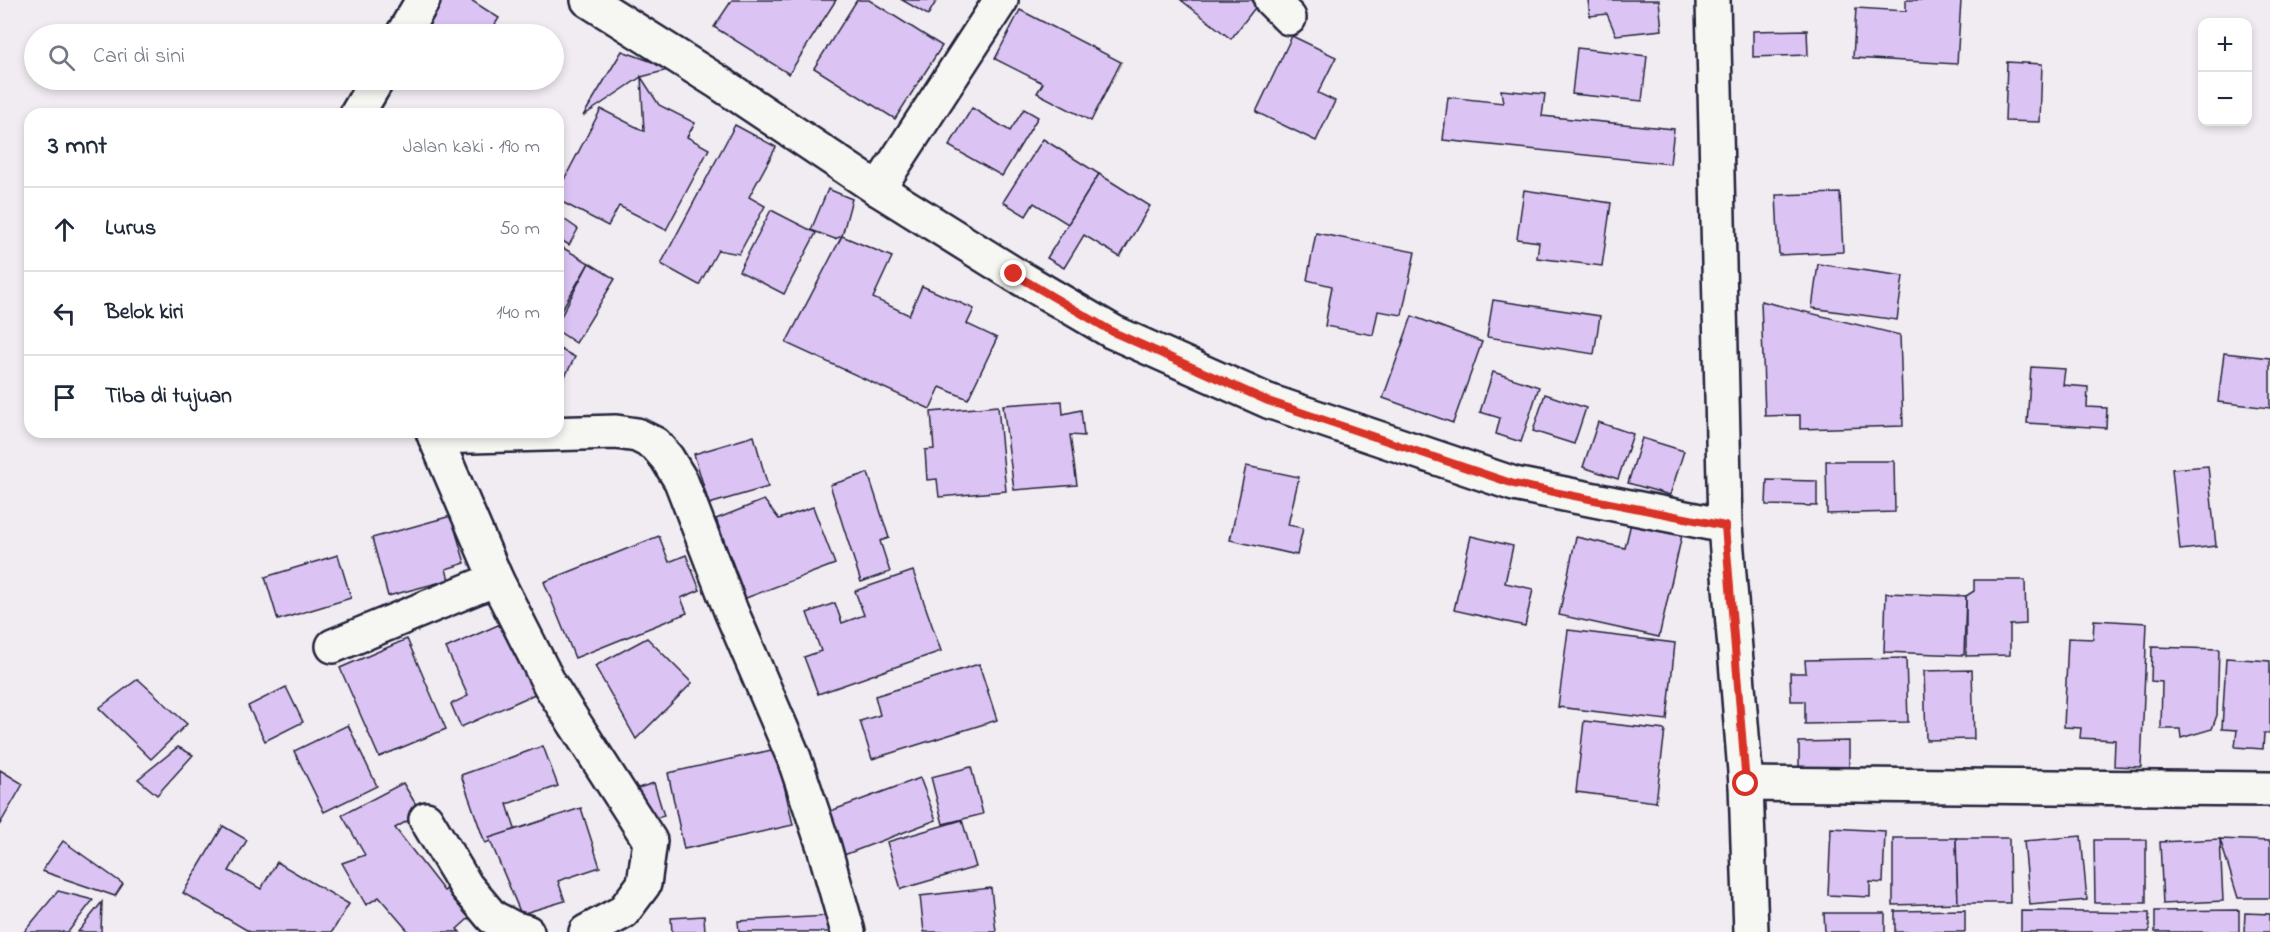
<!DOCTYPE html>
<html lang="id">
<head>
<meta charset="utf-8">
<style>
  :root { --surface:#fff; --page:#f2f2f3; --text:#1f2937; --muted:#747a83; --line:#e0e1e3 }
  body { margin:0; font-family:"Indie Flower",sans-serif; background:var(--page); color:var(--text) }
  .controls { position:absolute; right:18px; top:18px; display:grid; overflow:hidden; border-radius:12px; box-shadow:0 3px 9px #0003 }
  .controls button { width:54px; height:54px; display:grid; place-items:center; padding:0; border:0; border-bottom:2px solid var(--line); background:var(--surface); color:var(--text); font:30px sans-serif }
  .stop { position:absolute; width:18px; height:18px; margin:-14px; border:4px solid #d93025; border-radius:50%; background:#fff }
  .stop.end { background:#d93025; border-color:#fff; box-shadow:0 2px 6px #0008 }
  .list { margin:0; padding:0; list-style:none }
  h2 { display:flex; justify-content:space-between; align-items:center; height:78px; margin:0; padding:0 24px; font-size:26px }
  h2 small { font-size:20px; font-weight:400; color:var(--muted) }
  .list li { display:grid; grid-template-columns:39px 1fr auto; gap:18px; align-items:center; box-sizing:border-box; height:84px; padding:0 24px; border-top:2px solid var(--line) }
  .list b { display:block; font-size:22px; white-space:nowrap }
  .list em { font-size:20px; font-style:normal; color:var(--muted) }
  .icon { flex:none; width:33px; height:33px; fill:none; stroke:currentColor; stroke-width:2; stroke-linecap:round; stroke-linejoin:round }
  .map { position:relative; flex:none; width:2270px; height:932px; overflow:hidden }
  .search { position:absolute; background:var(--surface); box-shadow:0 3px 9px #0003; left:24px; top:24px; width:540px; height:66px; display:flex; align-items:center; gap:15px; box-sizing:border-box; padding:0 21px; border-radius:33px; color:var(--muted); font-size:22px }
  .panel { position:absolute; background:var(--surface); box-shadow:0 3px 9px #0003; left:24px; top:108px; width:540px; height:330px; border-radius:18px }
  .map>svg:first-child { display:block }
  .building { fill:#dbc4f4; stroke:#22223b; stroke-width:1.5 }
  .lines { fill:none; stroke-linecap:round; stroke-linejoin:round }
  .street-casing { stroke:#22223b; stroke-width:38 }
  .secondary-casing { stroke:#22223b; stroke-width:38 }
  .street { stroke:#f6f6f2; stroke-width:33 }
  .secondary { stroke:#f6f6f2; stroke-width:33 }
  .route { stroke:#d93025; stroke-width:8 }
</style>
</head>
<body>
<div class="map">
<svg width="2270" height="932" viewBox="0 0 2270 932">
  <rect width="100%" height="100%" fill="#f1ecf2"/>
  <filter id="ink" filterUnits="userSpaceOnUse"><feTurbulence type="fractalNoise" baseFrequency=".0167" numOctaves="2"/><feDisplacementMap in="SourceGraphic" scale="12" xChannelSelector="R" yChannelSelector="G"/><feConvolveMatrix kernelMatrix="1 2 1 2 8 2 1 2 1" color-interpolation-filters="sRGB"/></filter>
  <g filter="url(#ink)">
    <!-- building -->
    <g class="building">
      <path d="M 441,0 L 471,0 L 499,18 L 489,34 L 419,34 Z"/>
      <path d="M 732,0 L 836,0 L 789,74 L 714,27 Z"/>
      <path d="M 857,0 L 869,0 L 942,46 L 895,119 L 814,68 Z"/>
      <path d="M 902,0 L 937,0 L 928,15 Z"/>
      <path d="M 1181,0 L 1261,0 L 1231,39 Z"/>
      <path d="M 1588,0 L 1659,0 L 1662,30 L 1616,35 L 1607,14 L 1590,16 Z"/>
      <path d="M 1906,0 L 1961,0 L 1957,64 L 1853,58 L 1856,8 L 1906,11 Z"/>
      <path d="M 1020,10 L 1121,62 L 1091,121 L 1037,93 L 1043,83 L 995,59 Z"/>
      <path d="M 1807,30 L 1808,55 L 1753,57 L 1753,31 Z"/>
      <path d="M 1292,36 L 1336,57 L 1318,93 L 1335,101 L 1316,141 L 1256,112 Z"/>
      <path d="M 1577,48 L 1647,56 L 1642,101 L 1572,94 Z"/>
      <path d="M 622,51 L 672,69 L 641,77 L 583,116 Z"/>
      <path d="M 2007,62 L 2042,64 L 2040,122 L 2005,121 Z"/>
      <path d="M 641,77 L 659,105 L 695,123 L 687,137 L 709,149 L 666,230 L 619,206 L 608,226 L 558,200 L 558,191 L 601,109 L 644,131 Z"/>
      <path d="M 1501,90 L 1545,94 L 1542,116 L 1674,129 L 1670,164 L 1443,140 L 1448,97 L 1503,103 Z"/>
      <path d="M 972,108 L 1010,131 L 1024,109 L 1038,117 L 1002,176 L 949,146 Z"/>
      <path d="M 735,125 L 776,147 L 749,197 L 765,206 L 739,254 L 718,250 L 699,285 L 661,264 Z"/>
      <path d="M 1043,139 L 1099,174 L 1068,224 L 1034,203 L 1026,216 L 1003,202 Z"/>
      <path d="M 1099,174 L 1150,206 L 1120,257 L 1084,235 L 1064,268 L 1047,258 Z"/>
      <path d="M 828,189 L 852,199 L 842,236 L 835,239 L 811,230 Z"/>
      <path d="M 1524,190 L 1611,203 L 1602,266 L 1537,258 L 1539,242 L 1517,239 Z"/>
      <path d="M 1840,193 L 1843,252 L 1779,255 L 1776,195 Z"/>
      <path d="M 771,210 L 816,233 L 784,294 L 739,271 Z"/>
      <path d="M 558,215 L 578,229 L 569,245 L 558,238 Z"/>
      <path d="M 1316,233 L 1415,252 L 1402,315 L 1378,311 L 1373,335 L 1325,326 L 1332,286 L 1307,280 Z"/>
      <path d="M 842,236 L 892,257 L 873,298 L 909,315 L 922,286 L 974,309 L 967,324 L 997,338 L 968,399 L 940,387 L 930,409 L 786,343 Z"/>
      <path d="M 558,245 L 589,263 L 558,316 Z"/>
      <path d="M 589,263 L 615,279 L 576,343 L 558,331 L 558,322 Z"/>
      <path d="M 1818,264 L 1903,276 L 1897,320 L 1812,308 Z"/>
      <path d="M 1493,300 L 1600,316 L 1594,354 L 1487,337 Z"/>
      <path d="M 1761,301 L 1900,335 L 1903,426 L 1800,429 L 1800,415 L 1765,416 Z"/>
      <path d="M 1412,316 L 1482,342 L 1453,423 L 1383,398 Z"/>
      <path d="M 558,348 L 575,357 L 558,390 Z"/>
      <path d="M 2224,353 L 2270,358 L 2270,408 L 2218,402 Z"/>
      <path d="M 2031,367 L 2065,369 L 2063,385 L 2088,387 L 2087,407 L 2107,408 L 2106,428 L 2027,423 Z"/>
      <path d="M 1493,372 L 1539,387 L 1521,442 L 1496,434 L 1500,418 L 1480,412 Z"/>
      <path d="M 1545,394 L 1586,408 L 1574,444 L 1533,431 Z"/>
      <path d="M 1062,401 L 1063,414 L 1081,410 L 1084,436 L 1070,435 L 1077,485 L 1014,490 L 1003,405 Z"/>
      <path d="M 998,406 L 1006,491 L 939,497 L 937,479 L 927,480 L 925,450 L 934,449 L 931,412 Z"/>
      <path d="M 1598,422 L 1633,434 L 1618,479 L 1583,467 Z"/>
      <path d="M 754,436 L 768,487 L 709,504 L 694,454 Z"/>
      <path d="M 1642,438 L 1684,451 L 1670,495 L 1628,483 Z"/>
      <path d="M 1826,461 L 1894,461 L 1895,512 L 1827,514 Z"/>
      <path d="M 1246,466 L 1299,477 L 1288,525 L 1303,528 L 1297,555 L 1230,540 Z"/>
      <path d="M 2208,466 L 2216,546 L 2180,550 L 2172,469 Z"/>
      <path d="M 868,473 L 889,538 L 880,541 L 890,572 L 861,582 L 830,485 Z"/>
      <path d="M 1767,480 L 1817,481 L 1817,506 L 1766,505 Z"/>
      <path d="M 764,500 L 779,519 L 813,507 L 835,564 L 746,598 L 716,519 Z"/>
      <path d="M 451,516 L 465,563 L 446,569 L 449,580 L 388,596 L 372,538 Z"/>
      <path d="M 1631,523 L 1682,535 L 1659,637 L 1559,615 L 1576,537 L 1625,548 Z"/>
      <path d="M 659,536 L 669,562 L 686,555 L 700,590 L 681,598 L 687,613 L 575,658 L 544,582 Z"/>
      <path d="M 1471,536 L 1513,546 L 1505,583 L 1533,589 L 1525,626 L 1454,610 Z"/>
      <path d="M 338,555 L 351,598 L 278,620 L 265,577 Z"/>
      <path d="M 913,571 L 941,651 L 818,694 L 804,657 L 821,651 L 807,613 L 835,603 L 842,623 L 864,615 L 855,591 Z"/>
      <path d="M 1974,580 L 2025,580 L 2026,624 L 2010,625 L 2010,655 L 1966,656 L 1966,596 L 1974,591 Z"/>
      <path d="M 1886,593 L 1966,596 L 1964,655 L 1884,652 Z"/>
      <path d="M 514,618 L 546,689 L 461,727 L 451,704 L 468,696 L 446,648 Z"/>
      <path d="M 2094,620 L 2147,623 L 2141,767 L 2114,766 L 2115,740 L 2080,738 L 2081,728 L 2064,727 L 2068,638 L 2093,639 Z"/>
      <path d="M 1568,630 L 1675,643 L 1667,720 L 1558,707 Z"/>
      <path d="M 647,638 L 692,683 L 636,739 L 595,666 Z"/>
      <path d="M 407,639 L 446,729 L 379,757 L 340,668 Z"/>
      <path d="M 2152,647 L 2219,649 L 2217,715 L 2212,729 L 2181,738 L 2180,729 L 2161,729 L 2162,682 L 2151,681 Z"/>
      <path d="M 1906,658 L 1908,722 L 1805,724 L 1805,701 L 1791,701 L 1790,673 L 1806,673 L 1805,660 Z"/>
      <path d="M 2226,658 L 2270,661 L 2270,733 L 2264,733 L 2263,749 L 2235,747 L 2237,730 L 2222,729 Z"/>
      <path d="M 979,664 L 997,720 L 872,759 L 860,721 L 880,715 L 875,696 Z"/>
      <path d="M 1972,670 L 1974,739 L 1926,740 L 1924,671 Z"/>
      <path d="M 138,679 L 187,724 L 151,759 L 99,708 Z"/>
      <path d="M 286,687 L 303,722 L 265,741 L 248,706 Z"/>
      <path d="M 1584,721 L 1665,730 L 1656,802 L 1576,792 Z"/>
      <path d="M 348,725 L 377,786 L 324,812 L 294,751 Z"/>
      <path d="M 1849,741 L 1849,768 L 1799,769 L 1799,742 Z"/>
      <path d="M 543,746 L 558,786 L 507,804 L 516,832 L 485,843 L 461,775 Z"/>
      <path d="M 178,747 L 193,755 L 157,795 L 138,779 Z"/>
      <path d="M 776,749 L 793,825 L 684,849 L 668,773 Z"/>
      <path d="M 971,767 L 983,814 L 943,824 L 931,777 Z"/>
      <path d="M 0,770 L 23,784 L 0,824 Z"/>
      <path d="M 920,778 L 936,820 L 844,855 L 828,812 Z"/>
      <path d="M 403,783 L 421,813 L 395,828 L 444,891 L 459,883 L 478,910 L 457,929 L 460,932 L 409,932 L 379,897 L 366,905 L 342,863 L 365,855 L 342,815 Z"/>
      <path d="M 654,783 L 664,816 L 648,820 L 632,790 Z"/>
      <path d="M 581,808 L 600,867 L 558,881 L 565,901 L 521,914 L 489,838 Z"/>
      <path d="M 962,820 L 976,867 L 901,889 L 887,842 Z"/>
      <path d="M 223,826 L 247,840 L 229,871 L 261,889 L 277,862 L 349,904 L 332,932 L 250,932 L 183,893 Z"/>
      <path d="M 1831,828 L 1885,831 L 1883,883 L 1870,882 L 1870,897 L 1828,895 Z"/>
      <path d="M 2081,836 L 2087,900 L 2030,905 L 2024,841 Z"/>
      <path d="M 1893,838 L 1956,838 L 1958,903 L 1893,905 Z"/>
      <path d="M 1956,838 L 2009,838 L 2010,903 L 1958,903 Z"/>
      <path d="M 2220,839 L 2223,901 L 2163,904 L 2160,842 Z"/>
      <path d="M 2220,839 L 2270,841 L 2270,898 L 2238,898 Z"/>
      <path d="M 2094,840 L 2146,840 L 2146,903 L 2095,903 Z"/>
      <path d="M 63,841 L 123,884 L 115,896 L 42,871 Z"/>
      <path d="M 991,888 L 996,932 L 924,932 L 920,896 Z"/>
      <path d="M 58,891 L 93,900 L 68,932 L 24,932 Z"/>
      <path d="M 102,902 L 101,932 L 78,932 Z"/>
      <path d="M 1965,910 L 1965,932 L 1895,932 L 1895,911 Z"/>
      <path d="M 2239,910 L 2239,932 L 2155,932 L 2155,911 Z"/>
      <path d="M 2021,911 L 2149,913 L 2149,932 L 2021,932 Z"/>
      <path d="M 1824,913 L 1885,913 L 1885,932 L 1825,932 Z"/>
      <path d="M 2245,913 L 2270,914 L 2270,932 L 2244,932 Z"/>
      <path d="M 704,916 L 705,932 L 672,932 L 671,918 Z"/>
      <path d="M 828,916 L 829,932 L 739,932 L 738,921 Z"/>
    </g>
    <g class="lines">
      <defs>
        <g id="street">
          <path d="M 588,0 L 718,82 L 878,189 L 1014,274 L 1113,332 L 1268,401 L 1514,484 L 1725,526"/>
          <path d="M 1271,0 L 1289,18"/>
          <path d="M 403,34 L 423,0"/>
          <path d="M 357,114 L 377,80"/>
          <path d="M 878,189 L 1001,0"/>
          <path d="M 433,432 L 496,579 L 550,685 L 650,841 L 644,884 L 623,912 L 586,932"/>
          <path d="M 435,437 L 616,432 L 637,435 L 655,444 L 667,458 L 681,481 L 731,611 L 794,758 L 824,847 L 848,932"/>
          <path d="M 333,646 L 496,579"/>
          <path d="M 1746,784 L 2270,789"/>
          <path d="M 426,819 L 466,886 L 492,917 L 513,928 L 527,932"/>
        </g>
        <path id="secondary" d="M 1713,0 L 1725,526 L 1746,784 L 1751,932"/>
      </defs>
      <!-- street casing -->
      <use href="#street" class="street-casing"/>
      <!-- secondary casing -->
      <use href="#secondary" class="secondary-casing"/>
      <!-- street -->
      <use href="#street" class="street"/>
      <!-- secondary -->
      <use href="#secondary" class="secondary"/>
    </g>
  </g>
  <g class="lines" filter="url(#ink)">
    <!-- route -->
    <path class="route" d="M 1014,274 L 1113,332 L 1268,401 L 1514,484 L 1725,526 L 1746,784"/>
  </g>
</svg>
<div class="controls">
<button>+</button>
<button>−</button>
</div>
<div class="stop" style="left:1746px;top:784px"></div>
<div class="stop end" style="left:1014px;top:274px"></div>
<div class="search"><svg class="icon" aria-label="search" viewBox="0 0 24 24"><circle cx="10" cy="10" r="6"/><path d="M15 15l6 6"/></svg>Cari di sini</div>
<section class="panel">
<h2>3 mnt<small>Jalan kaki · 190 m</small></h2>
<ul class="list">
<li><svg class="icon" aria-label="ahead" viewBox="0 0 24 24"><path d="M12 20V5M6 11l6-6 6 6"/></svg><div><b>Lurus</b></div><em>50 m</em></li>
<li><svg class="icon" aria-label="left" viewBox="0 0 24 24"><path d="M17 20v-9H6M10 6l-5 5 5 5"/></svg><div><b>Belok kiri</b></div><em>140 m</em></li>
<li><svg class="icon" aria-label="arrive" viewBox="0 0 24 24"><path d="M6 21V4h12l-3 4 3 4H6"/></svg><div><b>Tiba di tujuan</b></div></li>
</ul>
</section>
</div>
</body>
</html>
